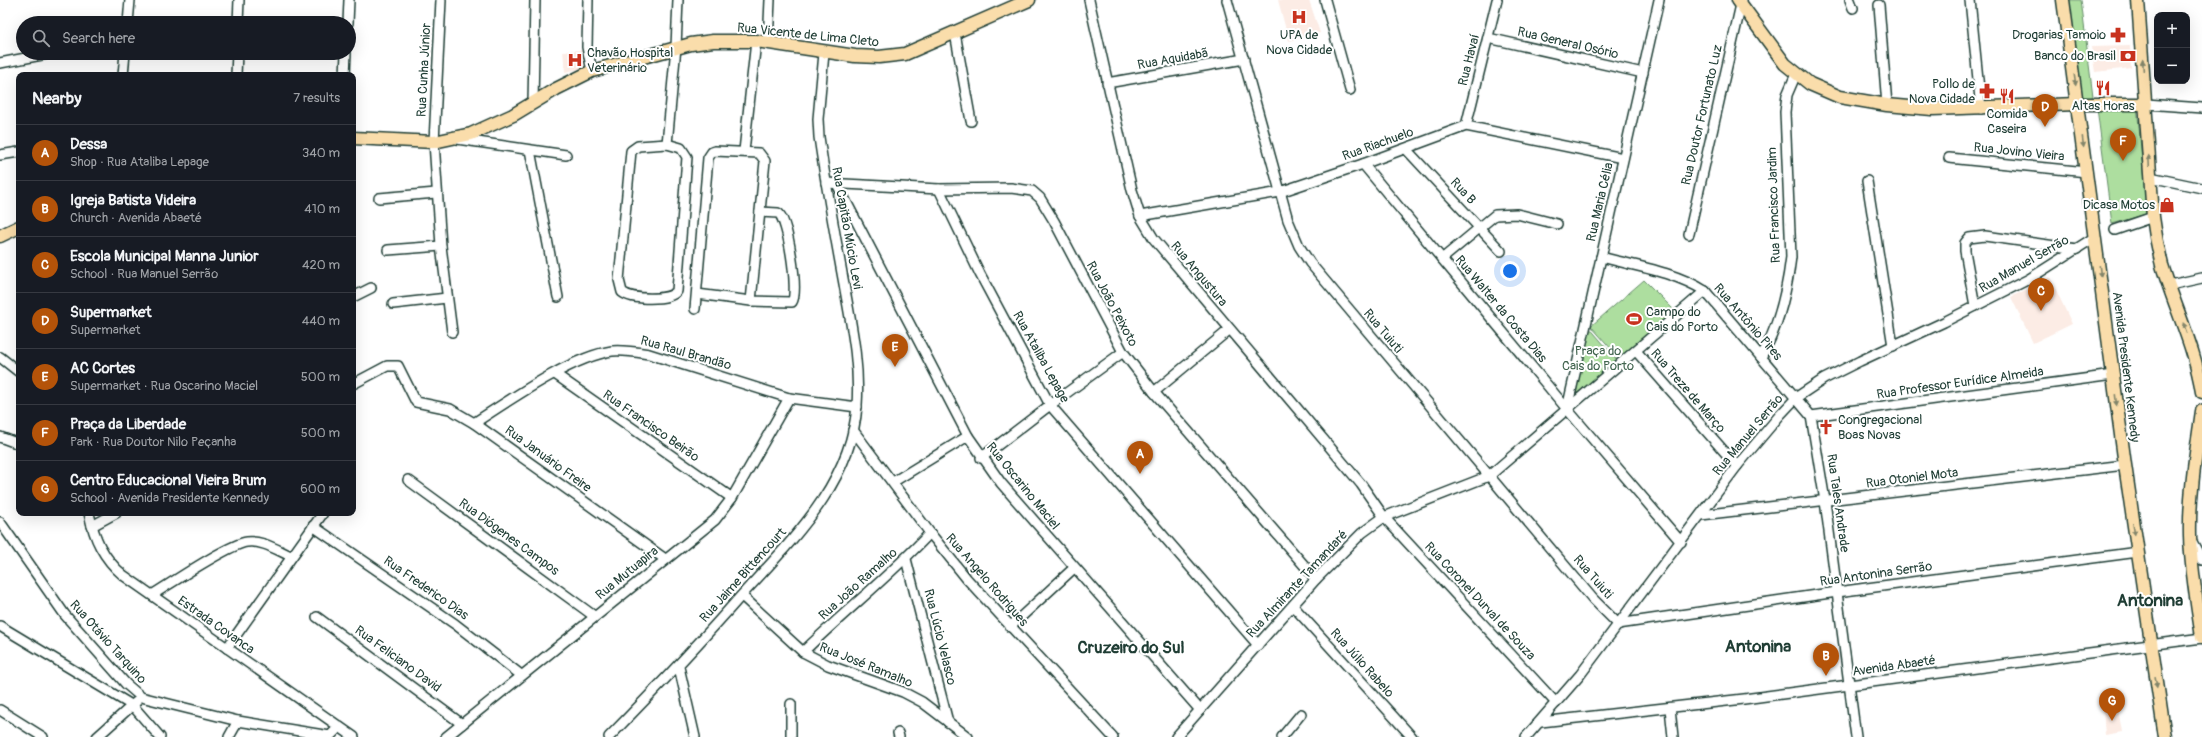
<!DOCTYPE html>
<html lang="en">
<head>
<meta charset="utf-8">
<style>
  :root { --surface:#171b24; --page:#242831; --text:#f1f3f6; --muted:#9ea1a6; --line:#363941; --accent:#b45309 }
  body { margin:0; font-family:Pangolin,sans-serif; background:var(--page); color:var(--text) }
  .controls { position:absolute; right:12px; top:12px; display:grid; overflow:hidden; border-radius:8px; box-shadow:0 4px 16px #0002 }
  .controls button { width:36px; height:36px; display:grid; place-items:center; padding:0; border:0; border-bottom:1px solid var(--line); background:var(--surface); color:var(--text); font:20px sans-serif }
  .you { position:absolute; left:1510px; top:271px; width:14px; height:14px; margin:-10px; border:3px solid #fff; border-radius:50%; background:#1a73e8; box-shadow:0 0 0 6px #1a73e833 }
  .badge { display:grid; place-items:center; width:26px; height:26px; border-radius:50%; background:var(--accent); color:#fff; font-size:13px; font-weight:700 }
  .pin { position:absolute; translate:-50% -33px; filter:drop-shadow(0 1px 2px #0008) }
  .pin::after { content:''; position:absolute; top:21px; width:14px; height:12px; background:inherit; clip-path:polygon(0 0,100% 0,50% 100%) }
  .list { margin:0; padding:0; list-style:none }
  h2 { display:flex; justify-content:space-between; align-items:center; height:52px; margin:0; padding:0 16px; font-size:17px }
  h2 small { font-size:13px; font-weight:400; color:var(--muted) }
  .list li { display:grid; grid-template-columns:26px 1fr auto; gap:12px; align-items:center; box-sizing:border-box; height:56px; padding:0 16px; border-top:1px solid var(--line) }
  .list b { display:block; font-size:15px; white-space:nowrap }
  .list p { margin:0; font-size:13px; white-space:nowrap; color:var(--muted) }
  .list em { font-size:13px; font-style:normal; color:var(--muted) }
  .icon { flex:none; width:22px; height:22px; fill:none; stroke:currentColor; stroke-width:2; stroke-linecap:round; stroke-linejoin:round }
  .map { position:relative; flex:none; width:2202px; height:737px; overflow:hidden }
  .search { position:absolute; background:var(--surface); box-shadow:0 4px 16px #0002; left:16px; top:16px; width:340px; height:44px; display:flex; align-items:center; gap:10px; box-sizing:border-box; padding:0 14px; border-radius:22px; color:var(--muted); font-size:15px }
  .panel { position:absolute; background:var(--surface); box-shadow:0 4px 16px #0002; left:16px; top:72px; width:340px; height:444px; border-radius:8px }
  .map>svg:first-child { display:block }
  .built { fill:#fcece5 }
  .green { fill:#adde9f; stroke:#668e6a }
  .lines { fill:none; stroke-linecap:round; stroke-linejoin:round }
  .minor-casing { stroke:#1f3d34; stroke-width:12 }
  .major-casing { stroke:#1f3d34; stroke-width:15 }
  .minor { stroke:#fff; stroke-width:9 }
  .major { stroke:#faddab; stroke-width:12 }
  .oneway { fill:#82856a }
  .labels { text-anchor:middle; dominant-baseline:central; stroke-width:4; stroke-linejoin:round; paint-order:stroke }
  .street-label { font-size:13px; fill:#1f3d34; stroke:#fff }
  .poi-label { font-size:13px; fill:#1f3d34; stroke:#fff; text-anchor:end }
  .park-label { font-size:13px; fill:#42654f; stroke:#fff }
  .district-label { font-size:17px; font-weight:bold; fill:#1f3d34; stroke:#fff }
</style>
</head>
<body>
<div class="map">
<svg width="2202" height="737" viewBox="0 0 2202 737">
  <rect width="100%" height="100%" fill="#fff"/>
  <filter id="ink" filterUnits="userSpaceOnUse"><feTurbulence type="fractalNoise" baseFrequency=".025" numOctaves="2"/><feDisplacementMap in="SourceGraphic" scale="8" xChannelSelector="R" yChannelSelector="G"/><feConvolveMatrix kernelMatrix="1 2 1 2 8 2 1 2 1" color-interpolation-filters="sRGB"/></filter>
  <g filter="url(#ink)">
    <!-- built -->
    <g class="built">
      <path d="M 1278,0 L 1309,0 L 1320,33 L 1289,41 Z"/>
      <path d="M 2130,46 L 2131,68 L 2095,72 L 2091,47 Z"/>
      <path d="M 585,50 L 586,68 L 565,72 L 563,51 Z"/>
      <path d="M 2050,277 L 2072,324 L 2033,343 L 2011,297 Z"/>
      <path d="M 2118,709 L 2122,732 L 2105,735 L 2103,710 Z"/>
    </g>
    <!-- green -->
    <g class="green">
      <path d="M 2067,0 L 2081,0 L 2093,97 L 2080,99 Z"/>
      <path d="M 2137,106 L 2147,214 L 2112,224 L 2097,108 Z"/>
      <path d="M 1644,280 L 1677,313 L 1621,360 L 1591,326 Z"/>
      <path d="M 1588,326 L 1618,361 L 1576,394 Z"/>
    </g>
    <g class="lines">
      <defs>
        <g id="minor">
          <path d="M 441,0 L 434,142 L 441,246 L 452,332"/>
          <path d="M 588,0 L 587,47 L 592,71"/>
          <path d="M 1089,0 L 1132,190 L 1140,216 L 1154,239 L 1361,484 L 1384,517 L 1556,703"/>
          <path d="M 1227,0 L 1288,220 L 1299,246 L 1310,263 L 1593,599 L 1618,624 L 1837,592 L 2138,552"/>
          <path d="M 1325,0 L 1350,90"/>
          <path d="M 1850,0 L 1853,8"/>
          <path d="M 1970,0 L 1981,109"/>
          <path d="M 1879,5 L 1887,105"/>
          <path d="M 128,23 L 130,0"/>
          <path d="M 238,23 L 239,0"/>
          <path d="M 348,23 L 349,0"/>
          <path d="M 955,33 L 971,121"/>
          <path d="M 1488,38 L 1643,73"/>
          <path d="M 768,43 L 770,0"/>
          <path d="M 0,63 L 52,53"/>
          <path d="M 123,75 L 125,53"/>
          <path d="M 236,75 L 237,53"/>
          <path d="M 345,75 L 346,53"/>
          <path d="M 1107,83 L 1244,59"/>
          <path d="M 533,103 L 535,0"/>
          <path d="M 2146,104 L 2202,108"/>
          <path d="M 1466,126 L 1497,0"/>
          <path d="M 457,139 L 566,155"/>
          <path d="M 667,144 L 681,148 L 687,157 L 677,291 C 669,301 632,300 622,292 L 619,280 L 631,151 L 638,146 Z"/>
          <path d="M 667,144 L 676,47 L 678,0"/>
          <path d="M 1406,149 L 1501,251"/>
          <path d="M 530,150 L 558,297"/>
          <path d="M 744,151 L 756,41"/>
          <path d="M 0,155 L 19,152"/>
          <path d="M 1949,158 L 2087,172"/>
          <path d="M 1363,164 L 1567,409 L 1681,542"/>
          <path d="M 2150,177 L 2202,188"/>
          <path d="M 1867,181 L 1893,346"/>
          <path d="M 826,183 L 939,189 L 1011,188 L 1032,191 L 1040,198 L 1054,221 L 1123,352 L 1154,392 L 1316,579"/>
          <path d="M 837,184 L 968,436 L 1001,483 L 1200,710"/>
          <path d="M 939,189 L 980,274 L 1050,405 L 1258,645"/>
          <path d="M 379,198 L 436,193"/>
          <path d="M 1140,216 L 1280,192 L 1363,164 L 1466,126 L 1623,158"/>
          <path d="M 2115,230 L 2153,217"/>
          <path d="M 1689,234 L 1742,0"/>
          <path d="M 388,250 L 441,246"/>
          <path d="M 1601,257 C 1636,266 1675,272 1705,291 L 1811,416 L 1825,501 L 1856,737"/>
          <path d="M 1442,259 L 1495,215 L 1517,214 L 1557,224"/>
          <path d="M 2170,285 L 2202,278"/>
          <path d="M 697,294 L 751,301 L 792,302 C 799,292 788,218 778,213 L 760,212"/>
          <path d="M 353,297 L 371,288"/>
          <path d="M 393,304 L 447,298"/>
          <path d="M 1975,306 L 1965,251 L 1965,243 L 1969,238 L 1985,236 L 2077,249"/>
          <path d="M 695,309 L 708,158 L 712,152 L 715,151 L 759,153 L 765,161 L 751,301"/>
          <path d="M 1636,351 L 1737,466"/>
          <path d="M 0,357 L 19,372"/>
          <path d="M 1761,357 C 1778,328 1787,290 1791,257 L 1785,112 L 1787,95 L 1796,74"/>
          <path d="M 555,374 L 732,498"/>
          <path d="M 353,384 L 387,366 L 398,366 L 416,402 L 450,409 L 474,423 L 665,559"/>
          <path d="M 1154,392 L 1229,330"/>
          <path d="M 1567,409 L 1659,0"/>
          <path d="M 1811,416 L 2113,375"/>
          <path d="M 474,423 C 510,400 571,357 612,351 C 625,350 636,352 649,354 L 789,398 L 857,407"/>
          <path d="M 853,430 L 930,533 L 967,579 L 1113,737"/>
          <path d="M 0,437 L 19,444"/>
          <path d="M 981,458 L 1050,405 L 1123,352"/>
          <path d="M 408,480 L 594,616"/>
          <path d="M 893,482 L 968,436"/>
          <path d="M 89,513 C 94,538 103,558 123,575 L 354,737"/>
          <path d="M 1701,515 L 2125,465"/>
          <path d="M 0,522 L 65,615 L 126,684 L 141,697 L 238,721 L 330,736 L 339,727"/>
          <path d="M 92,526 L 116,513"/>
          <path d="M 313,526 L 455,624 L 521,675"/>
          <path d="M 2191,540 L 2202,560"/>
          <path d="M 906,559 L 948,722"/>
          <path d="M 152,595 C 170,584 229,544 247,542 C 262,540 277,550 291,556"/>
          <path d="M 742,596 L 803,652 L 828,665 L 903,692 L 922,702 L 968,737"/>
          <path d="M 1293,606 L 1412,737"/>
          <path d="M 317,617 L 462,724"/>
          <path d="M 0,626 L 133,706 L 160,737"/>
          <path d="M 1010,627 L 1074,568"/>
          <path d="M 227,648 L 323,513"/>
          <path d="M 803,652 C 844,612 890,576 930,533"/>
          <path d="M 679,667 L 695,737"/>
          <path d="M 791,704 L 791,737"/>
          <path d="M 1670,708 L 1673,737"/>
          <path d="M 0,710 L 43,737"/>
          <path d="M 1541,722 L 1744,699 L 2202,638"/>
          <path d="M 898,733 L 899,737"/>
          <path d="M 97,737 L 136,702"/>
          <path d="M 229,737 L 238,721"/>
          <path d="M 446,737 L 715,520 L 732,498 L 789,398"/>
          <path d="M 609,737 C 654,691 698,645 740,597 C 790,542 852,484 857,405 C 860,364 851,324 844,284 C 835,235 826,186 819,137 L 818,119 L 824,53"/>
          <path d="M 1176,737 L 1316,579 L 1362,533 L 1384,517 L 1489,476 L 1705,291"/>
          <path d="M 1282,737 L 1301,714"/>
          <path d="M 1526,737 L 1580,675 L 1737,466 L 1780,415 L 1797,397 L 1824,379 L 1860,361 L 1944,322 L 2029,279 L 2095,237"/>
        </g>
        <g id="major">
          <path d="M 1738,0 L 1785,64 L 1810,84 L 1840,97 L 1887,105 L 1932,109 L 2078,104 L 2146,104"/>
          <path d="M 2063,0 L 2125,465 L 2165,737"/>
          <path d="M 2138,0 L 2153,217 C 2155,233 2158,249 2162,265 C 2175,308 2195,348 2202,392"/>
          <path d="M 353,138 L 434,142 L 471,134 L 513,115 L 556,89 L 592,71 L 691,44 L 713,41 L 756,41 L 855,56 L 879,57 L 905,54 L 1029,0"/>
          <path d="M 0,236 L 19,227"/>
          <path d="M 2202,411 C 2196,453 2189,494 2190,536 C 2191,570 2197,604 2202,637"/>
        </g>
      </defs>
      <!-- minor casing -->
      <use href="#minor" class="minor-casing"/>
      <!-- major casing -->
      <use href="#major" class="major-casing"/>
      <!-- minor -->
      <use href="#minor" class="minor"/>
      <!-- major -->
      <use href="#major" class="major"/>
    </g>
    <!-- one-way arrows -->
    <defs><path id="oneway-solid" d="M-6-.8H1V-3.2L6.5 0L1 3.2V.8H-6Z"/></defs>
    <g class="oneway">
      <use href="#oneway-solid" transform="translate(2143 65) rotate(-94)"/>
      <use href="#oneway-solid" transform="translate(2075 80) rotate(82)"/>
      <use href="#oneway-solid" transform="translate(2083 142) rotate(83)"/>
      <use href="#oneway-solid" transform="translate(2149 161) rotate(-93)"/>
      <use href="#oneway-solid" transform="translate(2100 271) rotate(83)"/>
      <use href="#oneway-solid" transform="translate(2185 328) rotate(-110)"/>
      <use href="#oneway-solid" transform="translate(2116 400) rotate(83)"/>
      <use href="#oneway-solid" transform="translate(2134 529) rotate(81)"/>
      <use href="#oneway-solid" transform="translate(2156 682) rotate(81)"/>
    </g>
  </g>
  <!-- icons -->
  <defs>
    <symbol id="hospital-bare" viewBox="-9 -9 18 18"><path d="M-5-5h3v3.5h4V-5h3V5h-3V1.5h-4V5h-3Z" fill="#c8321e" stroke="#fff" stroke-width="2.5" paint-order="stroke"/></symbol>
    <symbol id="pharmacy-bare" viewBox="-9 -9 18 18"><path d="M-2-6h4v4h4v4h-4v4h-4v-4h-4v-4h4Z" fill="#c8321e" stroke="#fff" stroke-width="2.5" paint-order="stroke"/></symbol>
    <symbol id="bank-bare" viewBox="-9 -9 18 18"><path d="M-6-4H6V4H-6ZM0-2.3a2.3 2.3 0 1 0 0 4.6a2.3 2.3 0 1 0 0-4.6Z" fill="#c8321e" stroke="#fff" stroke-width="2.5" paint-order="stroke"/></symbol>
    <symbol id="restaurant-bare" viewBox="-9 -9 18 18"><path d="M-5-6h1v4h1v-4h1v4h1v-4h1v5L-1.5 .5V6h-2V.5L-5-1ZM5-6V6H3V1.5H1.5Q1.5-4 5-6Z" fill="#c8321e" stroke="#fff" stroke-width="2.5" paint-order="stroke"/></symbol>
    <symbol id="shop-bare" viewBox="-9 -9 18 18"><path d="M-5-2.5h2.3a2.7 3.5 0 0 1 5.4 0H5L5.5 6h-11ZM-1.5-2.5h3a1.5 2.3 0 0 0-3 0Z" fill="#c8321e" stroke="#fff" stroke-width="2.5" paint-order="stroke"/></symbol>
    <symbol id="stadium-bare" viewBox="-9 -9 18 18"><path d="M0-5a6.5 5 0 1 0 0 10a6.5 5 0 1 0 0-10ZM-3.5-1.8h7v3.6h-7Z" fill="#c8321e" stroke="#fff" stroke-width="2.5" paint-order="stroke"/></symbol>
    <symbol id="church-bare" viewBox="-9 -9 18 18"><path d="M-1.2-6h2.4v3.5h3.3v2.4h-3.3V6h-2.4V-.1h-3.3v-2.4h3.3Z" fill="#c8321e" stroke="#fff" stroke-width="2.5" paint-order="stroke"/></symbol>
  </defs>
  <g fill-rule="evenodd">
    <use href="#hospital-bare" x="1288" y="6" width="22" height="22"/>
    <use href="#pharmacy-bare" x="2107" y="24" width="22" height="22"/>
    <use href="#bank-bare" x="2117" y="45" width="22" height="22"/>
    <use href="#hospital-bare" x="564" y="49" width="22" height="22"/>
    <use href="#restaurant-bare" x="2092" y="77" width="22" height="22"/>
    <use href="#pharmacy-bare" x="1976" y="80" width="22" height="22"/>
    <use href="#restaurant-bare" x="1996" y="85" width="22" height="22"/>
    <use href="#shop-bare" x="2156" y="194" width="22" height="22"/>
    <use href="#stadium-bare" x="1623" y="308" width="22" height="22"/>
    <use href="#church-bare" x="1815" y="416" width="22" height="22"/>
  </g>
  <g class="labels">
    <!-- street labels -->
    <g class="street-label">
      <text transform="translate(808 35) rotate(6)">Rua Vicente de Lima Cleto</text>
      <text transform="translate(1568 43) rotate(13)">Rua General Osório</text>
      <text transform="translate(1173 59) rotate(-10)">Rua Aquidabã</text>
      <text transform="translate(1469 60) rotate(-76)">Rua Havaí</text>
      <text transform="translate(424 70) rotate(-87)">Rua Cunha Júnior</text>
      <text transform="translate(1702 115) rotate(-77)">Rua Doutor Fortunato Luz</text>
      <text transform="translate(1378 144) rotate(-20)">Rua Riachuelo</text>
      <text transform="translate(2019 152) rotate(6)">Rua Jovino Vieira</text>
      <text transform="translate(1463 191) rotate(47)">Rua B</text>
      <text transform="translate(1600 202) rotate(-77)">Rua Maria Célia</text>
      <text transform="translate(1774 205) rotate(-92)">Rua Francisco Jardim</text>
      <text transform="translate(847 228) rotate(80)">Rua Capitão Múcio Levi</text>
      <text transform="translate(2024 264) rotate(-30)">Rua Manuel Serrão</text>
      <text transform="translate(1199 274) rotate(50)">Rua Angustura</text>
      <text transform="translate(1112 304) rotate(62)">Rua João Peixoto</text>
      <text transform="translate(1501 309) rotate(50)">Rua Walter da Costa Dias</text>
      <text transform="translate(1748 322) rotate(49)">Rua Antônio Pires</text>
      <text transform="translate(1383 331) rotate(50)">Rua Tuiuti</text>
      <text transform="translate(686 353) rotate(16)">Rua Raul Brandão</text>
      <text transform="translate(1041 357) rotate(61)">Rua Ataliba Lepage</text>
      <text transform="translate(2126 367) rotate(83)">Avenida Presidente Kennedy</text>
      <text transform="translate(1960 383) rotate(-8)">Rua Professor Eurídice Almeida</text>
      <text transform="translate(1688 391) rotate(49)">Rua Treze de Março</text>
      <text transform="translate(651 426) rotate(35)">Rua Francisco Beirão</text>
      <text transform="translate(1748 435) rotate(-50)">Rua Manuel Serrão</text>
      <text transform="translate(548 459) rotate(36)">Rua Januário Freire</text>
      <text transform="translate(1912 478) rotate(-7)">Rua Otoniel Mota</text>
      <text transform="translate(1023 486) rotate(51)">Rua Oscarino Maciel</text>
      <text transform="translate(1838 503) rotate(82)">Rua Tales Andrade</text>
      <text transform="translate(509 537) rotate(36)">Rua Diógenes Campos</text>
      <text transform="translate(627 573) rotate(-39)">Rua Mutuapira</text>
      <text transform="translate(1876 574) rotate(-8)">Rua Antonina Serrão</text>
      <text transform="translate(743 575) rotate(-48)">Rua Jaime Bittencourt</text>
      <text transform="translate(1593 577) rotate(49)">Rua Tuiuti</text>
      <text transform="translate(987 580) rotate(49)">Rua Angelo Rodrigues</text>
      <text transform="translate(858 584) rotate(-42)">Rua João Ramalho</text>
      <text transform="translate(1297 584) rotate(-47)">Rua Almirante Tamandaré</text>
      <text transform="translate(426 588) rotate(35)">Rua Frederico Dias</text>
      <text transform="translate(1480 601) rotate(47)">Rua Coronel Durval de Souza</text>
      <text transform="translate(216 625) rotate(35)">Estrada Covanca</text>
      <text transform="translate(940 637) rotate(76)">Rua Lúcio Velasco</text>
      <text transform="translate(108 642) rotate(48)">Rua Otávio Tarquino</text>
      <text transform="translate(398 659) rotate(36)">Rua Feliciano David</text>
      <text transform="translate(1362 663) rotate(48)">Rua Júlio Rabelo</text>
      <text transform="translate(866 665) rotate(22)">Rua José Ramalho</text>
      <text transform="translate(1894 666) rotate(-8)">Avenida Abaeté</text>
    </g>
    <!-- poi labels -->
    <g class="poi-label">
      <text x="1299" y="35" text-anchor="middle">UPA de<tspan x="1299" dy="15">Nova Cidade</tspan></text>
      <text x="2106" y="35">Drogarias Tamoio</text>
      <text x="587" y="53" text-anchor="start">Chavão Hospital<tspan x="587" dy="15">Veterinário</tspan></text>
      <text x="2116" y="56">Banco do Brasil</text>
      <text x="1975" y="84">Pollo de<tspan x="1975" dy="15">Nova Cidade</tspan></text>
      <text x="2103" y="106" text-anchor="middle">Altas Horas</text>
      <text x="2007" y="114" text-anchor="middle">Comida<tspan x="2007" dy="15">Caseira</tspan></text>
      <text x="2155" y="205">Dicasa Motos</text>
      <text x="1646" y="312" text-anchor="start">Campo do<tspan x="1646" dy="15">Cais do Porto</tspan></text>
      <text x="1838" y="420" text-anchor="start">Congregacional<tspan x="1838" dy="15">Boas Novas</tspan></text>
    </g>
    <!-- park labels -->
    <g class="park-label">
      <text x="1598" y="351">Praça do<tspan x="1598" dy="15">Cais do Porto</tspan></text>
    </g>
    <!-- district labels -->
    <g class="district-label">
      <text x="2150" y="600">Antonina</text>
      <text x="1758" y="646">Antonina</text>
      <text x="1131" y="647">Cruzeiro do Sul</text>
    </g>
  </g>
</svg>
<div class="controls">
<button>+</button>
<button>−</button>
</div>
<div class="you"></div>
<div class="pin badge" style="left:1140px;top:474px">A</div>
<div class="pin badge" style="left:1826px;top:676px">B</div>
<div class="pin badge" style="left:2041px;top:311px">C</div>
<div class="pin badge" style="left:2045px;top:127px">D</div>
<div class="pin badge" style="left:895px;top:367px">E</div>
<div class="pin badge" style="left:2123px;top:161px">F</div>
<div class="pin badge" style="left:2112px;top:721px">G</div>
<div class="search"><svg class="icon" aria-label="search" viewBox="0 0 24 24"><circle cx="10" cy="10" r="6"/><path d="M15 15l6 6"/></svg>Search here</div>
<section class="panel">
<h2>Nearby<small>7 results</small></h2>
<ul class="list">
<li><span class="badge">A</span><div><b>Dessa</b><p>Shop · Rua Ataliba Lepage</p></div><em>340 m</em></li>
<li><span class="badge">B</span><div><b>Igreja Batista Videira</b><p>Church · Avenida Abaeté</p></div><em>410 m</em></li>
<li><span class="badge">C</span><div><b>Escola Municipal Manna Junior</b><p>School · Rua Manuel Serrão</p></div><em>420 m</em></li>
<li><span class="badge">D</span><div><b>Supermarket</b><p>Supermarket</p></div><em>440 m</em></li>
<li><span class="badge">E</span><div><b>AC Cortes</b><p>Supermarket · Rua Oscarino Maciel</p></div><em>500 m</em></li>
<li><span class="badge">F</span><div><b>Praça da Liberdade</b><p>Park · Rua Doutor Nilo Peçanha</p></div><em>500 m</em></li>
<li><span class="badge">G</span><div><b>Centro Educacional Vieira Brum</b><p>School · Avenida Presidente Kennedy</p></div><em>600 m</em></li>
</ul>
</section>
</div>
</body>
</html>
